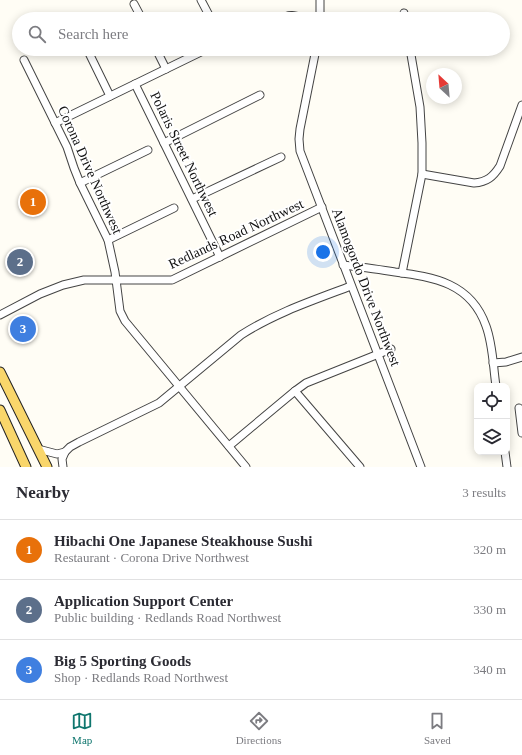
<!DOCTYPE html>
<html lang="en">
<head>
<meta charset="utf-8">
<style>
  :root { --surface:#fff; --page:#f7f7f7; --text:#2b2b33; --muted:#7c7c81; --line:#e1e1e2; --accent:#0f766e }
  body { margin:0; font-family:Georgia,serif; background:var(--page); color:var(--text) }
  .controls { position:absolute; right:12px; bottom:12px; display:grid; overflow:hidden; border-radius:8px; box-shadow:0 2px 10px #0003 }
  .controls button { width:36px; height:36px; display:grid; place-items:center; padding:0; border:0; border-bottom:1px solid var(--line); background:var(--surface); color:var(--text); font:20px sans-serif }
  .compass { position:absolute; left:426px; top:68px; width:36px; height:36px; border-radius:50%; background:var(--surface); box-shadow:0 2px 10px #0003; rotate:334deg }
  .you { position:absolute; left:323px; top:252px; width:14px; height:14px; margin:-10px; border:3px solid #fff; border-radius:50%; background:#1a73e8; box-shadow:0 0 0 6px #1a73e833 }
  .badge { display:grid; place-items:center; width:26px; height:26px; border-radius:50%; background:var(--accent); color:#fff; font-size:13px; font-weight:700 }
  .pin { position:absolute; translate:-50% -50%; border:2px solid #fff; box-shadow:0 1px 4px #0006 }
  .list { margin:0; padding:0; list-style:none }
  h2 { display:flex; justify-content:space-between; align-items:center; height:52px; margin:0; padding:0 16px; font-size:17px }
  h2 small { font-size:13px; font-weight:400; color:var(--muted) }
  .list li { display:grid; grid-template-columns:26px 1fr auto; gap:12px; align-items:center; box-sizing:border-box; height:60px; padding:0 16px; border-top:1px solid var(--line) }
  .list b { display:block; font-size:15px; white-space:nowrap }
  .list p { margin:0; font-size:13px; white-space:nowrap; color:var(--muted) }
  .list em { font-size:13px; font-style:normal; color:var(--muted) }
  .icon { flex:none; width:22px; height:22px; fill:none; stroke:currentColor; stroke-width:2; stroke-linecap:round; stroke-linejoin:round }
  .map { position:relative; flex:none; width:522px; height:467px; overflow:hidden }
  .search { position:absolute; background:var(--surface); box-shadow:0 2px 10px #0003; left:12px; right:12px; top:12px; height:44px; display:flex; align-items:center; gap:10px; box-sizing:border-box; padding:0 14px; border-radius:22px; color:var(--muted); font-size:15px }
  .sheet { height:232px; background:var(--surface) }
  nav { display:flex; justify-content:space-around; align-items:center; box-sizing:border-box; height:56px; border-top:1px solid var(--line); background:var(--surface); font-size:11px; color:var(--muted) }
  nav a { display:grid; justify-items:center; gap:2px }
  nav .on { color:var(--accent) }
  .map>svg:first-child { display:block }
  .lines { fill:none; stroke-linecap:round; stroke-linejoin:round }
  .minor-casing { stroke:#444; stroke-width:9 }
  .major-casing { stroke:#222; stroke-width:11 }
  .minor { stroke:#fff; stroke-width:7 }
  .major { stroke:#f9d66b; stroke-width:9 }
  .labels { text-anchor:middle; dominant-baseline:central; stroke-width:4; stroke-linejoin:round; paint-order:stroke }
  .street-label { font-size:14px; fill:#111; stroke:#fff }
</style>
</head>
<body>
<div class="map">
<svg width="522" height="467" viewBox="0 0 522 467">
  <rect width="100%" height="100%" fill="#fffdf5"/>
  <g class="lines">
    <defs>
      <g id="minor">
        <path d="M 201,0 L 211,19"/>
        <path d="M 320,0 L 320,19"/>
        <path d="M 134,4 L 142,19"/>
        <path d="M 404,13 L 405,19"/>
        <path d="M 283,19 C 289,12 299,17 307,19"/>
        <path d="M 87,49 L 110,96"/>
        <path d="M 156,49 L 166,69"/>
        <path d="M 316,49 L 300,129 L 299,139 L 300,151 L 421,467"/>
        <path d="M 24,60 L 67,147 L 74,168 L 80,183 L 108,240 L 115,272 L 120,311 L 125,321 L 246,467"/>
        <path d="M 135,84 L 220,257"/>
        <path d="M 55,123 L 207,49"/>
        <path d="M 164,143 L 260,95"/>
        <path d="M 422,174 L 474,183 C 487,182 493,177 500,166 L 522,105"/>
        <path d="M 80,183 L 148,150"/>
        <path d="M 192,199 L 281,157"/>
        <path d="M 108,240 L 174,208"/>
        <path d="M 343,265 C 360,267 377,269 395,272 C 434,277 471,283 486,326 C 493,345 493,366 496,386"/>
        <path d="M 402,273 L 422,174 L 422,143 L 420,107 L 410,49"/>
        <path d="M 0,315 L 40,294 L 63,285 L 84,280 L 172,280 L 322,207"/>
        <path d="M 493,363 L 506,362 L 522,357"/>
        <path d="M 295,391 L 360,467"/>
        <path d="M 519,408 L 522,433"/>
        <path d="M 229,446 L 295,391 L 306,383 L 391,349"/>
        <path d="M 38,449 L 57,454 L 65,452 L 70,447 L 79,442 L 159,403 L 241,335 C 275,313 314,300 351,286"/>
        <path d="M 505,452 L 507,467"/>
        <path d="M 63,467 L 62,459 L 65,452"/>
      </g>
      <g id="major">
        <path d="M 0,372 L 47,467"/>
        <path d="M 0,410 L 26,467"/>
      </g>
    </defs>
    <!-- minor casing -->
    <use href="#minor" class="minor-casing"/>
    <!-- major casing -->
    <use href="#major" class="major-casing"/>
    <!-- minor -->
    <use href="#minor" class="minor"/>
    <!-- major -->
    <use href="#major" class="major"/>
  </g>
  <g class="labels">
    <!-- street labels -->
    <g class="street-label">
      <text transform="translate(184 154) rotate(64)">Polaris Street Northwest</text>
      <text transform="translate(90 170) rotate(66)">Corona Drive Northwest</text>
      <text transform="translate(236 234) rotate(-25)">Redlands Road Northwest</text>
      <text transform="translate(366 287) rotate(69)">Alamogordo Drive Northwest</text>
    </g>
  </g>
</svg>
<div class="controls">
<button><svg class="icon" aria-label="locate" viewBox="0 0 24 24"><circle cx="12" cy="12" r="6"/><path d="M12 2v4M12 18v4M2 12h4M18 12h4"/></svg></button>
<button><svg class="icon" aria-label="layers" viewBox="0 0 24 24"><path d="M12 4l9 5-9 5-9-5zM3 14l9 5 9-5"/></svg></button>
</div>
<svg class="compass" viewBox="-18 -18 36 36"><path d="M0-13l5 13h-10z" fill="#e53935"/><path d="M0 13l5-13h-10z" fill="#7c7c81"/></svg>
<div class="you"></div>
<div class="pin badge" style="left:33px;top:202px;background:#e8710a">1</div>
<div class="pin badge" style="left:20px;top:262px;background:#5c6f8a">2</div>
<div class="pin badge" style="left:23px;top:329px;background:#3f7fe0">3</div>
<div class="search"><svg class="icon" aria-label="search" viewBox="0 0 24 24"><circle cx="10" cy="10" r="6"/><path d="M15 15l6 6"/></svg>Search here</div>
</div>
<section class="sheet">
<h2>Nearby<small>3 results</small></h2>
<ul class="list">
<li><span class="badge" style="background:#e8710a">1</span><div><b>Hibachi One Japanese Steakhouse Sushi</b><p>Restaurant · Corona Drive Northwest</p></div><em>320 m</em></li>
<li><span class="badge" style="background:#5c6f8a">2</span><div><b>Application Support Center</b><p>Public building · Redlands Road Northwest</p></div><em>330 m</em></li>
<li><span class="badge" style="background:#3f7fe0">3</span><div><b>Big 5 Sporting Goods</b><p>Shop · Redlands Road Northwest</p></div><em>340 m</em></li>
</ul>
</section>
<nav>
<a class="on"><svg class="icon" aria-label="map" viewBox="0 0 24 24"><path d="M3 6l6-2 6 2 6-2v14l-6 2-6-2-6 2zM9 4v14M15 6v14"/></svg>Map</a>
<a><svg class="icon" aria-label="directions" viewBox="0 0 24 24"><path d="M12 3l9 9-9 9-9-9zM9 14v-3h6M13 9l2 2-2 2"/></svg>Directions</a>
<a><svg class="icon" aria-label="saved" viewBox="0 0 24 24"><path d="M7 4h10v16l-5-4-5 4z"/></svg>Saved</a>
</nav>
</body>
</html>
